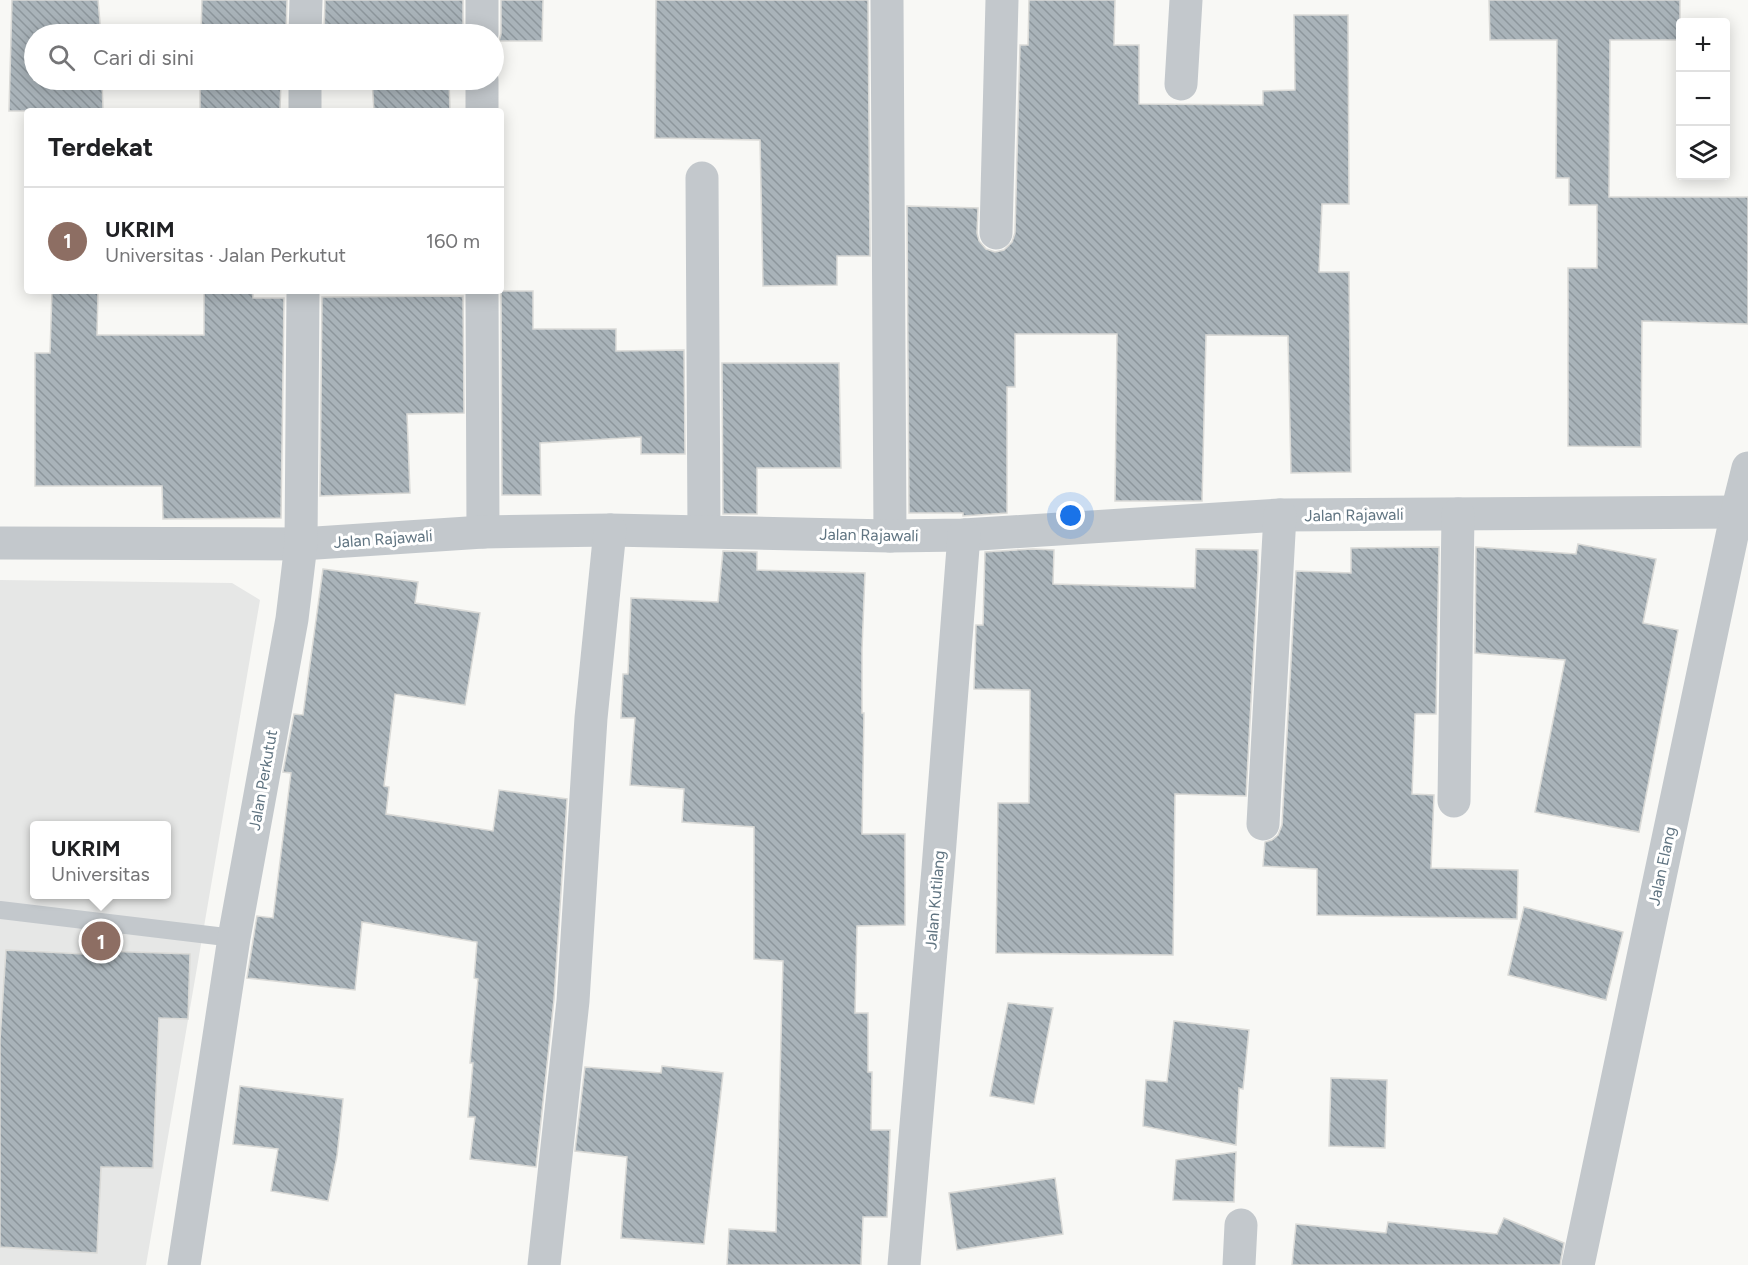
<!DOCTYPE html>
<html lang="id">
<head>
<meta charset="utf-8">
<style>
  :root { --surface:#fff; --page:#f6f6f6; --text:#202124; --muted:#757577; --line:#e0e0e0; --accent:#ea580c }
  body { margin:0; font-family:Figtree,sans-serif; background:var(--page); color:var(--text) }
  .controls { position:absolute; right:18px; top:18px; display:grid; overflow:hidden; border-radius:6px; box-shadow:0 3px 15px #0003 }
  .controls button { width:54px; height:54px; display:grid; place-items:center; padding:0; border:0; border-bottom:2px solid var(--line); background:var(--surface); color:var(--text); font:30px sans-serif }
  .you { position:absolute; left:1071px; top:516px; width:21px; height:21px; margin:-15px; border:4px solid #fff; border-radius:50%; background:#1a73e8; box-shadow:0 0 0 9px #1a73e833 }
  .badge { display:grid; place-items:center; width:39px; height:39px; border-radius:50%; background:var(--accent); color:#fff; font-size:20px; font-weight:700 }
  .pin { position:absolute; translate:-50% -50%; border:3px solid #fff; box-shadow:0 2px 6px #0006 }
  .popup { position:absolute; left:30px; top:821px; width:141px; height:78px; box-sizing:border-box; display:grid; place-content:center; border-radius:6px; background:var(--surface); filter:drop-shadow(0 2px 4px #0005); font-size:20px; white-space:nowrap; color:var(--muted) }
  .popup b { font-size:22px; color:var(--text) }
  .popup::after { content:''; position:absolute; left:50%; top:100%; margin-left:-12px; border:12px solid transparent; border-top-color:var(--surface) }
  .list { margin:0; padding:0; list-style:none }
  h2 { display:flex; justify-content:space-between; align-items:center; height:78px; margin:0; padding:0 24px; font-size:26px }
  h2 small { font-size:20px; font-weight:400; color:var(--muted) }
  .list li { display:grid; grid-template-columns:39px 1fr auto; gap:18px; align-items:center; box-sizing:border-box; height:108px; padding:0 24px; border-top:2px solid var(--line) }
  .list b { display:block; font-size:22px; white-space:nowrap }
  .list p { margin:0; font-size:20px; white-space:nowrap; color:var(--muted) }
  .list em { font-size:20px; font-style:normal; color:var(--muted) }
  .icon { flex:none; width:33px; height:33px; fill:none; stroke:currentColor; stroke-width:2; stroke-linecap:round; stroke-linejoin:round }
  .map { position:relative; flex:none; width:1748px; height:1265px; overflow:hidden }
  .search { position:absolute; background:var(--surface); box-shadow:0 3px 15px #0003; left:24px; top:24px; width:480px; height:66px; display:flex; align-items:center; gap:15px; box-sizing:border-box; padding:0 21px; border-radius:33px; color:var(--muted); font-size:22px }
  .panel { position:absolute; background:var(--surface); box-shadow:0 3px 15px #0003; left:24px; top:108px; width:480px; height:186px; border-radius:6px }
  .map>svg:first-child { display:block }
  .built { fill:#e6e7e6; fill-rule:evenodd }
  .building { fill:url(#building-back-hatch); stroke:#dadad7; stroke-width:1.5 }
  .lines { fill:none; stroke-linecap:round; stroke-linejoin:round }
  .lane { stroke:#c3c8cc; stroke-width:18 }
  .street { stroke:#c3c8cc; stroke-width:33 }
  .labels { text-anchor:middle; dominant-baseline:central; stroke-width:6; stroke-linejoin:round; paint-order:stroke }
  .street-label { font-size:16px; fill:#617582; stroke:#fff }
</style>
</head>
<body>
<div class="map">
<svg width="1748" height="1265" viewBox="0 0 1748 1265">
  <defs>
    <pattern id="building-back-hatch" width="6" height="6" patternUnits="userSpaceOnUse" patternTransform="scale(1.5)"><rect width="6" height="6" fill="#a9b3b9"/><path d="M-1 5l2 2M0 0l6 6M5-1l2 2" fill="none" stroke="#8d969c"/></pattern>
  </defs>
  <rect width="100%" height="100%" fill="#f8f8f5"/>
  <!-- built -->
  <path class="built" d="M 0,580 L 232,583 L 260,600 L 146,1265 L 0,1265 ZM 35,826 L 167,826 L 167,894 L 35,894 Z"/>
  <!-- building -->
  <g class="building">
    <path d="M 12,0 L 98,0 L 101,34 L 34,34 L 34,80 L 102,80 L 103,111 L 9,111 Z"/>
    <path d="M 202,0 L 287,0 L 286,34 L 201,34 Z"/>
    <path d="M 325,0 L 463,0 L 463,34 L 324,34 Z"/>
    <path d="M 501,0 L 543,0 L 542,41 L 499,41 L 501,34 Z"/>
    <path d="M 656,0 L 868,0 L 870,256 L 837,256 L 837,285 L 763,286 L 760,140 L 655,138 Z"/>
    <path d="M 1029,0 L 1115,0 L 1114,45 L 1139,45 L 1139,104 L 1263,105 L 1263,91 L 1295,90 L 1294,15 L 1348,15 L 1349,204 L 1322,204 L 1319,272 L 1349,272 L 1351,472 L 1291,473 L 1288,336 L 1206,335 L 1202,501 L 1115,501 L 1117,334 L 1015,334 L 1015,387 L 1007,387 L 1007,513 L 963,516 L 963,513 L 909,513 L 907,206 L 978,208 L 977,233 L 979,241 L 986,249 L 995,252 L 1004,250 L 1012,242 L 1015,233 L 1020,45 L 1028,45 Z"/>
    <path d="M 1489,0 L 1680,0 L 1680,40 L 1610,40 L 1609,197 L 1748,197 L 1748,324 L 1642,321 L 1641,447 L 1568,446 L 1568,268 L 1597,268 L 1597,205 L 1569,205 L 1569,178 L 1556,178 L 1557,40 L 1490,40 Z"/>
    <path d="M 200,80 L 281,80 L 280,111 L 200,110 Z"/>
    <path d="M 372,80 L 449,80 L 450,111 L 374,111 Z"/>
    <path d="M 52,291 L 98,291 L 97,335 L 204,335 L 204,291 L 253,291 L 253,298 L 284,298 L 281,518 L 163,519 L 162,486 L 35,486 L 35,353 L 50,353 Z"/>
    <path d="M 501,291 L 533,291 L 533,329 L 616,329 L 616,351 L 684,350 L 685,454 L 641,454 L 641,437 L 540,443 L 541,495 L 502,495 Z"/>
    <path d="M 463,296 L 464,413 L 407,414 L 410,493 L 320,496 L 322,297 Z"/>
    <path d="M 722,363 L 839,363 L 841,468 L 757,468 L 757,514 L 723,514 Z"/>
    <path d="M 1578,544 L 1656,559 L 1643,623 L 1678,630 L 1639,832 L 1535,812 L 1565,660 L 1475,653 L 1476,547 L 1576,554 Z"/>
    <path d="M 1439,547 L 1436,714 L 1415,714 L 1412,794 L 1434,795 L 1431,868 L 1518,870 L 1517,919 L 1317,915 L 1317,869 L 1263,866 L 1265,842 L 1272,840 L 1278,835 L 1282,825 L 1296,571 L 1351,573 L 1351,548 Z"/>
    <path d="M 1033,549 L 1054,550 L 1053,584 L 1195,588 L 1196,549 L 1258,550 L 1258,569 L 1246,796 L 1175,794 L 1173,955 L 996,953 L 998,803 L 1029,803 L 1030,690 L 974,689 L 976,625 L 983,625 L 985,552 Z"/>
    <path d="M 723,551 L 757,552 L 757,570 L 865,573 L 862,649 L 862,713 L 864,713 L 862,834 L 905,834 L 905,925 L 857,926 L 855,1013 L 868,1013 L 868,1072 L 872,1072 L 871,1130 L 890,1130 L 887,1217 L 863,1217 L 861,1265 L 727,1265 L 729,1229 L 776,1232 L 783,961 L 754,959 L 754,827 L 682,822 L 684,789 L 630,785 L 635,718 L 621,718 L 623,674 L 628,674 L 631,598 L 718,602 Z"/>
    <path d="M 323,569 L 418,582 L 415,603 L 480,613 L 465,705 L 395,694 L 384,786 L 389,787 L 386,814 L 493,831 L 499,790 L 567,799 L 554,999 L 536,1167 L 470,1159 L 475,1117 L 468,1117 L 473,1063 L 470,1063 L 478,979 L 474,978 L 477,942 L 362,922 L 355,990 L 247,978 L 257,916 L 273,918 L 291,773 L 283,772 L 294,714 L 303,715 Z"/>
    <path d="M 1524,907 L 1623,932 L 1606,1000 L 1508,975 Z"/>
    <path d="M 6,950 L 102,955 L 102,951 L 190,954 L 188,1019 L 159,1018 L 153,1168 L 101,1167 L 97,1253 L 0,1247 L 0,1040 Z"/>
    <path d="M 1008,1003 L 1053,1008 L 1034,1104 L 990,1096 Z"/>
    <path d="M 1174,1021 L 1249,1030 L 1243,1089 L 1239,1088 L 1236,1145 L 1143,1126 L 1146,1080 L 1167,1082 Z"/>
    <path d="M 662,1066 L 723,1073 L 704,1244 L 621,1238 L 627,1157 L 575,1151 L 585,1067 L 661,1073 Z"/>
    <path d="M 1331,1078 L 1387,1080 L 1385,1148 L 1329,1146 Z"/>
    <path d="M 240,1086 L 343,1099 L 337,1156 L 328,1201 L 271,1191 L 278,1149 L 233,1144 Z"/>
    <path d="M 1236,1152 L 1234,1202 L 1173,1200 L 1176,1160 Z"/>
    <path d="M 1055,1178 L 1063,1234 L 957,1250 L 949,1193 Z"/>
    <path d="M 1504,1218 L 1564,1243 L 1560,1265 L 1292,1265 L 1296,1224 L 1386,1233 L 1388,1222 L 1497,1234 Z"/>
  </g>
  <g class="lines">
    <!-- lane -->
    <path class="lane" d="M 0,910 L 234,938"/>
    <!-- street -->
    <g class="street">
      <path d="M 482,0 L 482,34"/>
      <path d="M 887,0 L 890,536"/>
      <path d="M 305,34 L 306,0"/>
      <path d="M 482,80 L 482,111"/>
      <path d="M 1181,84 L 1186,0"/>
      <path d="M 305,111 L 305,80"/>
      <path d="M 702,178 L 704,531"/>
      <path d="M 996,233 L 1002,0"/>
      <path d="M 482,291 L 483,532"/>
      <path d="M 0,543 L 301,544 L 483,532 L 610,530 L 890,536 L 964,535 L 1280,515 L 1737,512"/>
      <path d="M 1454,801 L 1458,514"/>
      <path d="M 1263,824 L 1280,515"/>
      <path d="M 184,1265 L 234,938 L 292,619 L 301,544 L 303,291"/>
      <path d="M 544,1265 L 573,1001 L 591,718 L 610,530"/>
      <path d="M 904,1265 L 938,869 L 964,535"/>
      <path d="M 1239,1265 L 1241,1225"/>
      <path d="M 1578,1265 L 1737,512 L 1748,468"/>
    </g>
  </g>
  <g class="labels">
    <!-- street labels -->
    <g class="street-label">
      <text transform="translate(1354 515) rotate(-1)">Jalan Rajawali</text>
      <text transform="translate(869 535) rotate(1)">Jalan Rajawali</text>
      <text transform="translate(383 539) rotate(-4)">Jalan Rajawali</text>
      <text transform="translate(263 780) rotate(-80)">Jalan Perkutut</text>
      <text transform="translate(1662 866) rotate(-78)">Jalan Elang</text>
      <text transform="translate(935 900) rotate(-85)">Jalan Kutilang</text>
    </g>
  </g>
</svg>
<div class="controls">
<button>+</button>
<button>−</button>
<button><svg class="icon" aria-label="layers" viewBox="0 0 24 24"><path d="M12 4l9 5-9 5-9-5zM3 14l9 5 9-5"/></svg></button>
</div>
<div class="you"></div>
<div class="pin badge" style="left:101px;top:941px;background:#8d6e63">1</div>
<div class="popup"><b>UKRIM</b>Universitas</div>
<div class="search"><svg class="icon" aria-label="search" viewBox="0 0 24 24"><circle cx="10" cy="10" r="6"/><path d="M15 15l6 6"/></svg>Cari di sini</div>
<section class="panel">
<h2>Terdekat<small></small></h2>
<ul class="list">
<li><span class="badge" style="background:#8d6e63">1</span><div><b>UKRIM</b><p>Universitas · Jalan Perkutut</p></div><em>160 m</em></li>
</ul>
</section>
</div>
</body>
</html>
